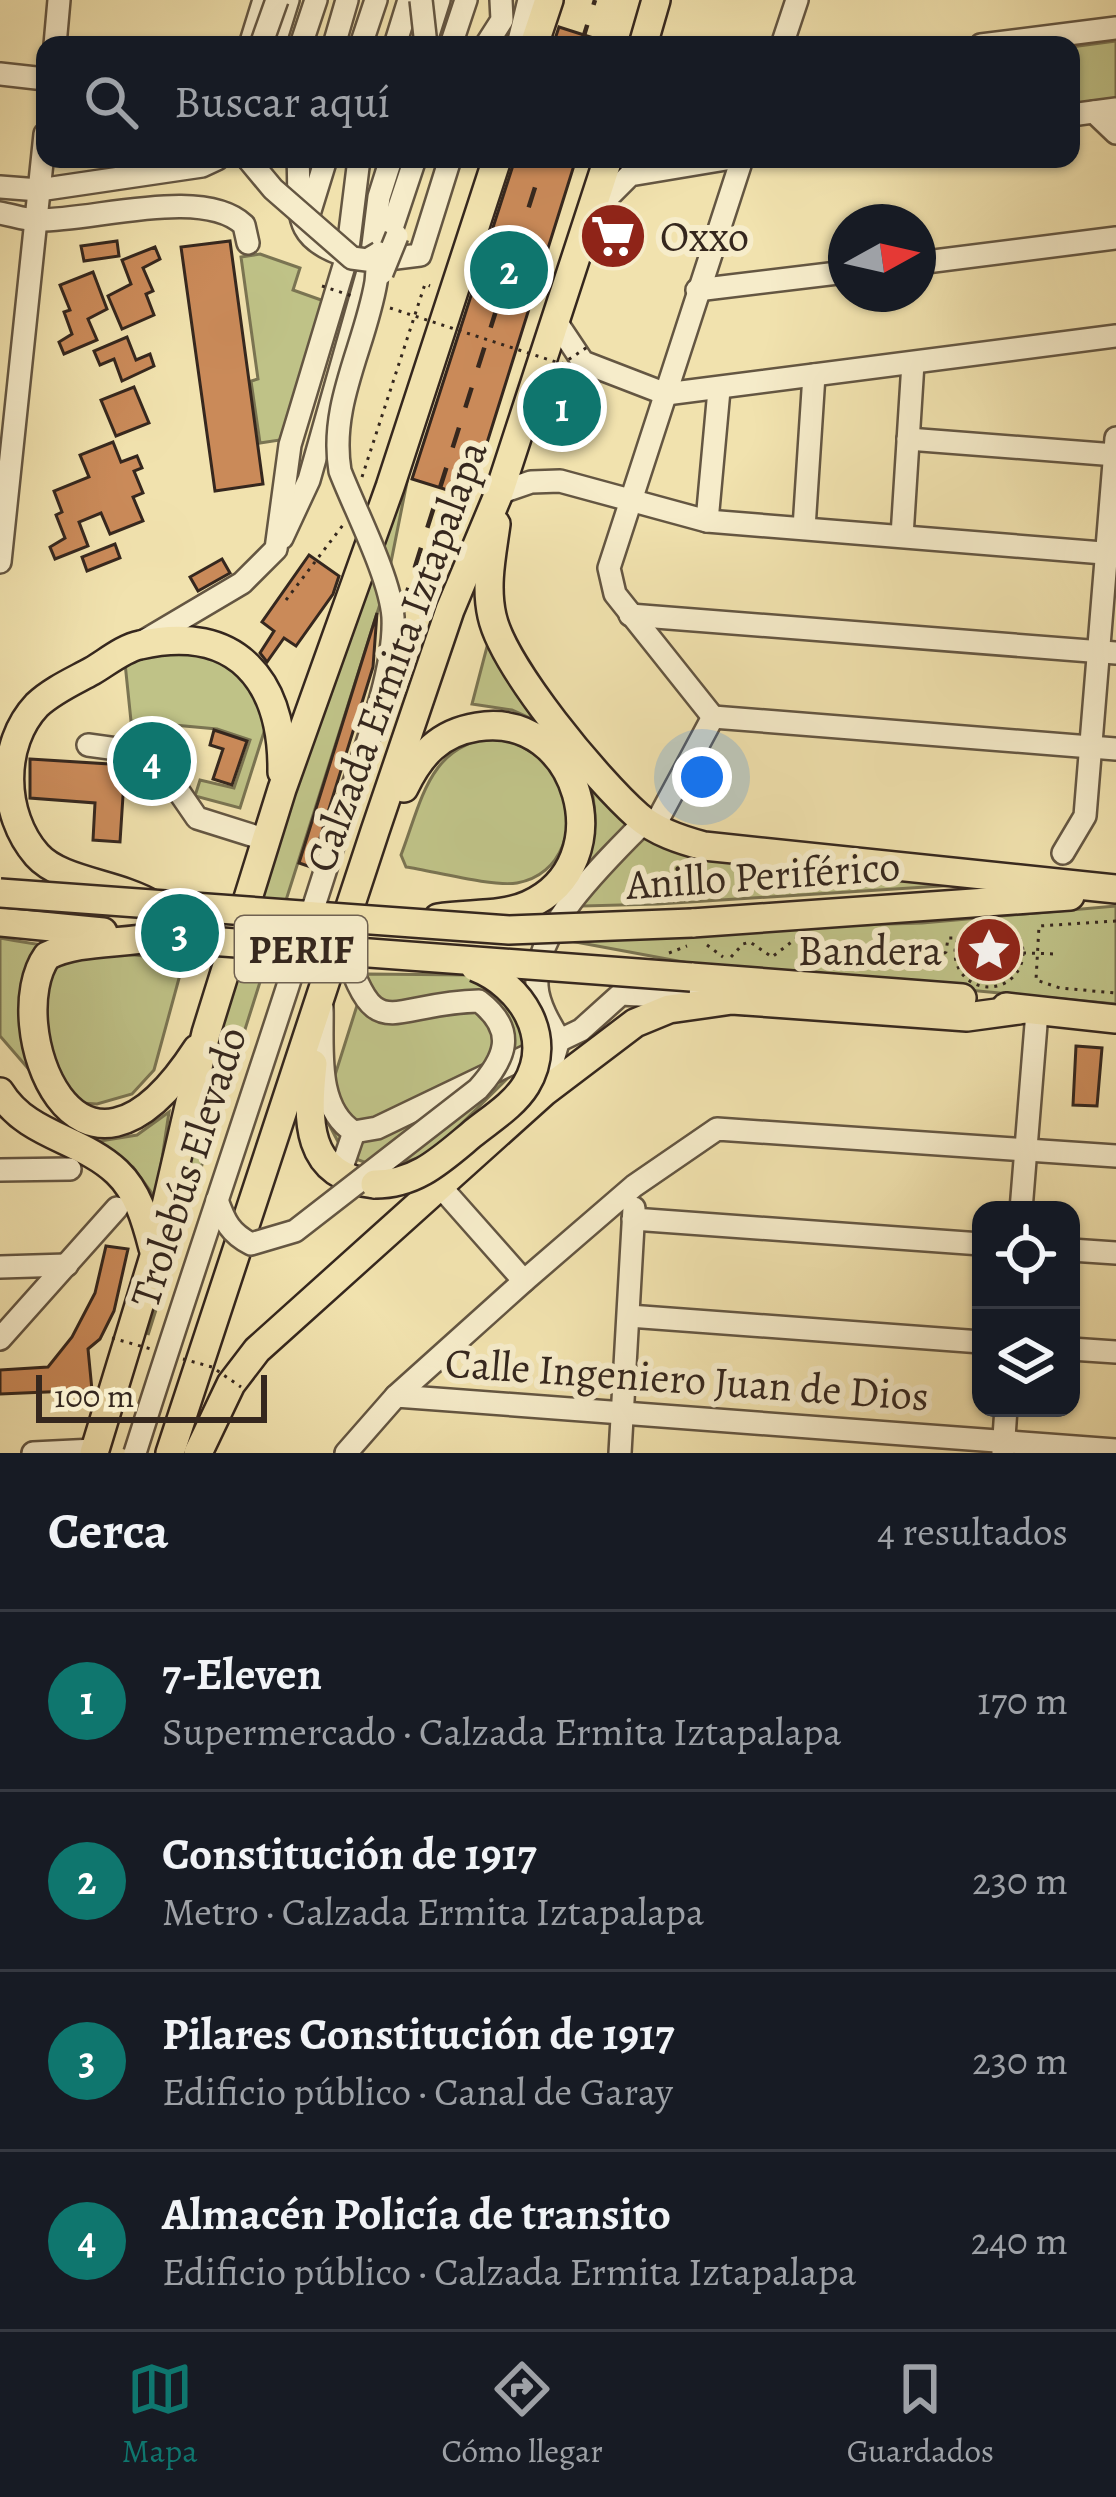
<!DOCTYPE html>
<html lang="es">
<head>
<meta charset="utf-8">
<style>
  :root { --surface:#171b24; --page:#242831; --text:#f1f3f6; --muted:#9ea1a6; --line:#363941; --accent:#0f766e }
  body { margin:0; font-family:Alegreya,serif; background:var(--page); color:var(--text) }
  .controls { position:absolute; right:36px; bottom:36px; display:grid; overflow:hidden; border-radius:24px; box-shadow:0 3px 9px #0004 }
  .controls button { width:108px; height:108px; display:grid; place-items:center; padding:0; border:0; border-bottom:3px solid var(--line); background:var(--surface); color:var(--text); font:60px sans-serif }
  .compass { position:absolute; left:828px; top:204px; width:108px; height:108px; border-radius:50%; background:var(--surface); box-shadow:0 3px 9px #0004; rotate:82deg }
  .scale { position:absolute; left:36px; bottom:30px; width:231px; box-sizing:border-box; padding-left:12px; border:6px solid #35271e; border-top:0; font-size:33px; line-height:42px; white-space:nowrap; color:#35271e; -webkit-text-stroke:9px #f6ecca; paint-order:stroke }
  .you { position:absolute; left:702px; top:777px; width:42px; height:42px; margin:-30px; border:9px solid #fff; border-radius:50%; background:#1a73e8; box-shadow:0 0 0 18px #1a73e833 }
  .badge { display:grid; place-items:center; width:78px; height:78px; border-radius:50%; background:var(--accent); color:#fff; font-size:39px; font-weight:700 }
  .pin { position:absolute; translate:-50% -50%; border:6px solid #fff; box-shadow:0 3px 12px #0006 }
  .list { margin:0; padding:0; list-style:none }
  h2 { display:flex; justify-content:space-between; align-items:center; height:156px; margin:0; padding:0 48px; font-size:51px }
  h2 small { font-size:39px; font-weight:400; color:var(--muted) }
  .list li { display:grid; grid-template-columns:78px 1fr auto; gap:36px; align-items:center; box-sizing:border-box; height:180px; padding:0 48px; border-top:3px solid var(--line) }
  .list b { display:block; font-size:45px; white-space:nowrap }
  .list p { margin:0; font-size:39px; white-space:nowrap; color:var(--muted) }
  .list em { font-size:39px; font-style:normal; color:var(--muted) }
  .icon { flex:none; width:66px; height:66px; fill:none; stroke:currentColor; stroke-width:2; stroke-linecap:round; stroke-linejoin:round }
  .map { position:relative; flex:none; width:1116px; height:1453px; overflow:hidden }
  .search { position:absolute; background:var(--surface); box-shadow:0 3px 9px #0004; left:36px; right:36px; top:36px; height:132px; display:flex; align-items:center; gap:30px; box-sizing:border-box; padding:0 42px; border-radius:24px; color:var(--muted); font-size:45px }
  .sheet { height:876px; background:var(--surface) }
  nav { display:flex; justify-content:space-around; align-items:center; box-sizing:border-box; height:168px; border-top:3px solid var(--line); background:var(--surface); font-size:33px; color:var(--muted) }
  nav a { display:grid; justify-items:center; gap:6px }
  nav .on { color:var(--accent) }
  .map>svg:first-child { display:block }
  .green { fill:#bfc287; stroke:#7a7452; stroke-width:3 }
  .building { fill:#ca8a59; stroke:#35271e; stroke-width:3 }
  .lines { fill:none; stroke-linecap:round; stroke-linejoin:round }
  .minor-casing { stroke:#645642; stroke-width:26 }
  .major-casing { stroke:#35271e; stroke-width:32 }
  .path { stroke:#35271e; stroke-width:3; stroke-dasharray:3 6; stroke-linecap:butt }
  .minor { stroke:#f6ecca; stroke-width:21 }
  .major { stroke:#f1e2ae; stroke-width:27 }
  .rail { stroke:#35271e; stroke-width:4.5; stroke-dasharray:21 21; stroke-linecap:butt }
  .minor-bridge-casing { stroke:#645642; stroke-width:26; stroke-linecap:butt }
  .major-bridge-casing { stroke:#35271e; stroke-width:32; stroke-linecap:butt }
  .path-bridge { stroke:#35271e; stroke-width:3; stroke-dasharray:3 6; stroke-linecap:butt }
  .minor-bridge { stroke:#f6ecca; stroke-width:21 }
  .major-bridge { stroke:#f1e2ae; stroke-width:27 }
  .labels { text-anchor:middle; dominant-baseline:central; stroke-width:12; stroke-linejoin:round; paint-order:stroke }
  .shield { fill:#f6ecca; stroke:#6f6252; stroke-width:3 }
  .shield-label { font-size:39px; font-weight:bold; fill:#35271e }
  .poi-label { font-size:42px; fill:#35271e; stroke:#f6ecca; text-anchor:start }
  .street-label { font-size:42px; fill:#35271e; stroke:#f6ecca }
</style>
</head>
<body>
<div class="map">
<svg width="1116" height="1453" viewBox="0 0 1116 1453">
  <rect width="100%" height="100%" fill="#f1e2ae"/>
  <filter id="stains"><feTurbulence type="fractalNoise" baseFrequency=".00167" numOctaves="4"/><feColorMatrix values="0 0 0 0 .2 0 0 0 0 .09 0 0 0 0 .02 0 0 0 .5 -.17"/></filter>
  <radialGradient id="worn" r=".72"><stop offset=".6" stop-color="#630" stop-opacity="0"/><stop offset="1" stop-color="#630" stop-opacity=".3"/></radialGradient>
  <!-- green -->
  <g class="green">
    <path d="M 1116,41 L 1116,103 L 1071,108 L 1071,47 Z"/>
    <path d="M 260,254 L 300,268 L 293,290 L 324,301 L 280,440 L 260,443 L 251,381 L 258,379 L 241,257 Z"/>
    <path d="M 408,477 L 387,582 L 148,1335 L 225,1004 L 312,736 Z"/>
    <path d="M 489,639 L 550,727 L 512,710 L 472,704 Z"/>
    <path d="M 185,648 L 230,656 L 270,713 L 240,808 L 195,796 L 200,780 L 234,788 L 250,740 L 217,729 L 131,721 L 125,663 Z"/>
    <path d="M 497,737 C 522,743 552,762 562,787 C 577,825 563,875 517,883 C 493,887 433,871 406,867 L 401,855 C 422,800 429,743 497,737 Z"/>
    <path d="M 587,772 L 635,822 L 1004,882 L 658,904 L 547,907 C 594,867 605,831 587,772 Z"/>
    <path d="M 1116,906 L 1116,1004 L 694,964 L 538,935 L 922,923 Z"/>
    <path d="M 0,938 C 62,950 122,953 184,960 L 154,1070 L 132,1094 L 97,1104 L 81,1103 L 45,1088 L 0,1036 Z"/>
    <path d="M 367,974 L 471,975 L 509,998 L 526,1041 L 523,1063 L 431,1154 L 383,1169 L 345,1155 L 323,1113 Z"/>
    <path d="M 169,1112 L 156,1199 L 133,1167 L 94,1142 L 137,1135 Z"/>
  </g>
  <!-- building -->
  <g class="building">
    <path d="M 559,27 L 606,42 L 605,45 L 553,45 Z"/>
    <path d="M 515,159 L 576,159 L 470,497 L 412,479 Z"/>
    <path d="M 117,241 L 119,256 L 84,261 L 81,246 Z"/>
    <path d="M 230,241 L 263,484 L 215,491 L 181,247 Z"/>
    <path d="M 155,247 L 160,259 L 143,268 L 153,291 L 146,294 L 154,315 L 122,329 L 108,296 L 131,284 L 122,260 Z"/>
    <path d="M 93,272 L 107,309 L 88,319 L 97,340 L 64,354 L 59,342 L 72,334 L 64,312 L 70,310 L 60,285 Z"/>
    <path d="M 127,337 L 136,360 L 150,354 L 154,366 L 122,381 L 114,359 L 100,365 L 94,351 Z"/>
    <path d="M 134,387 L 149,423 L 116,436 L 101,400 Z"/>
    <path d="M 113,442 L 121,462 L 137,456 L 142,468 L 134,471 L 143,493 L 133,497 L 143,521 L 110,534 L 101,513 L 79,522 L 88,546 L 55,559 L 50,547 L 65,538 L 56,515 L 62,512 L 54,491 L 89,477 L 80,455 Z"/>
    <path d="M 115,544 L 120,558 L 87,571 L 82,557 Z"/>
    <path d="M 309,555 L 339,576 L 333,594 L 296,646 L 284,638 L 267,662 L 260,653 L 274,631 L 262,622 Z"/>
    <path d="M 222,559 L 230,573 L 198,591 L 190,577 Z"/>
    <path d="M 377,613 L 373,667 L 311,867 L 299,863 Z"/>
    <path d="M 214,730 L 247,741 L 232,785 L 213,779 L 223,749 L 210,745 Z"/>
    <path d="M 30,759 L 125,765 L 120,842 L 93,840 L 95,803 L 30,798 Z"/>
    <path d="M 1076,1046 L 1102,1048 L 1097,1106 L 1073,1105 Z"/>
    <path d="M 106,1246 L 128,1249 L 114,1311 L 100,1339 L 88,1349 L 92,1390 L 0,1394 L 0,1370 L 48,1367 L 72,1337 L 95,1293 Z"/>
  </g>
  <g class="lines">
    <defs>
      <g id="minor">
        <path d="M 425,44 L 439,0"/>
        <path d="M 55,45 L 59,0"/>
        <path d="M 250,45 L 264,0"/>
        <path d="M 274,45 L 288,0"/>
        <path d="M 301,45 L 316,0"/>
        <path d="M 334,45 L 347,0"/>
        <path d="M 361,45 L 376,0"/>
        <path d="M 395,45 L 409,0"/>
        <path d="M 451,45 L 466,0"/>
        <path d="M 486,45 L 502,20 L 501,0"/>
        <path d="M 518,45 L 529,0"/>
        <path d="M 782,45 L 797,0"/>
        <path d="M 981,45 L 1116,28"/>
        <path d="M 0,74 L 45,79"/>
        <path d="M 1094,112 L 1116,133"/>
        <path d="M 1071,115 L 1116,109"/>
        <path d="M 298,159 C 301,211 289,238 347,256"/>
        <path d="M 0,187 L 39,190 L 202,166 L 217,159"/>
        <path d="M 0,213 C 12,215 25,220 38,220 C 92,221 203,186 244,225 L 248,243"/>
        <path d="M 592,213 L 630,175 L 726,159"/>
        <path d="M 306,224 L 326,159"/>
        <path d="M 385,249 L 415,159"/>
        <path d="M 372,261 L 420,255 L 450,159"/>
        <path d="M 918,263 L 1116,238"/>
        <path d="M 697,290 L 846,272"/>
        <path d="M 557,323 L 583,362 L 666,394 L 1116,336"/>
        <path d="M 908,439 L 1116,455"/>
        <path d="M 499,493 L 531,482 L 560,481 L 707,521 L 1116,554"/>
        <path d="M 707,521 L 719,390"/>
        <path d="M 804,528 L 814,375"/>
        <path d="M 902,536 L 913,363"/>
        <path d="M 282,538 L 309,480 L 371,261 L 379,197 L 391,159"/>
        <path d="M 0,562 L 45,134"/>
        <path d="M 630,615 L 1116,653"/>
        <path d="M 144,641 L 242,583 L 276,549 L 290,445 L 347,256 L 359,159"/>
        <path d="M 713,717 L 615,594 L 609,568 L 742,159"/>
        <path d="M 713,717 L 1116,749"/>
        <path d="M 88,745 L 153,754 L 197,818 L 267,840"/>
        <path d="M 654,827 L 713,717"/>
        <path d="M 1063,853 L 1085,816 L 1116,438"/>
        <path d="M 322,1007 C 323,1048 315,1108 354,1132 L 340,1173"/>
        <path d="M 544,1092 L 559,1039 C 550,1024 538,1004 537,986 C 534,926 607,861 645,821"/>
        <path d="M 354,1132 L 377,1128 L 581,1030 L 621,994 L 694,998"/>
        <path d="M 0,1170 L 70,1169"/>
        <path d="M 439,1185 L 524,1281"/>
        <path d="M 1021,1210 L 1037,1012"/>
        <path d="M 633,1219 L 981,1244"/>
        <path d="M 1071,1250 L 1116,1253"/>
        <path d="M 0,1267 L 67,1265"/>
        <path d="M 629,1316 L 981,1342"/>
        <path d="M 0,1339 L 117,1208"/>
        <path d="M 1071,1349 L 1116,1352"/>
        <path d="M 396,1396 L 1116,1450"/>
        <path d="M 1003,1452 L 1006,1408"/>
        <path d="M 33,1453 L 94,1450"/>
        <path d="M 346,1453 L 396,1396 L 524,1281 L 634,1186 L 717,1129 L 1116,1156"/>
        <path d="M 620,1453 L 634,1208"/>
      </g>
      <g id="major">
        <path d="M 534,45 L 549,0"/>
        <path d="M 643,45 L 656,0"/>
        <path d="M 496,524 C 492,554 485,585 492,616 C 503,667 597,780 638,816 C 656,832 681,840 704,846 L 1116,889"/>
        <path d="M 404,788 C 420,755 439,733 477,727 C 579,710 623,863 528,905 C 501,917 468,913 438,918"/>
        <path d="M 153,905 C 117,883 61,882 37,855 C 1,814 0,744 37,705 C 53,690 74,681 92,671 C 106,663 124,648 140,645 C 237,623 283,681 282,772"/>
        <path d="M 0,922 L 103,932"/>
        <path d="M 692,923 L 1070,896"/>
        <path d="M 155,937 C 121,944 77,940 47,956 C 0,1022 76,1235 197,1049"/>
        <path d="M 691,977 L 962,998"/>
        <path d="M 1006,1007 L 1116,1019"/>
        <path d="M 313,1064 C 307,1119 304,1177 375,1184"/>
        <path d="M 0,1092 C 27,1136 81,1138 117,1172 C 138,1192 146,1221 153,1248"/>
        <path d="M 94,1453 L 155,1253 L 206,1033 L 282,789 L 390,487 L 497,159"/>
        <path d="M 170,1453 L 375,831 L 450,610 L 499,493 L 608,159"/>
        <path d="M 198,1453 L 231,1384 L 257,1350 L 544,1092 L 635,1023 L 669,1009 L 732,1000 L 967,1017 L 1019,1010"/>
      </g>
    </defs>
    <!-- minor casing -->
    <use href="#minor" class="minor-casing"/>
    <!-- major casing -->
    <use href="#major" class="major-casing"/>
    <!-- path -->
    <g class="path">
      <path d="M 362,477 L 425,284 L 430,286"/>
      <path d="M 286,600 L 343,525"/>
      <circle cx="989" cy="953" r="34"/>
      <path d="M 1116,921 L 1039,926 L 1036,980 L 1060,988 L 1116,993"/>
      <path d="M 707,945 L 723,957"/>
      <path d="M 669,953 L 687,946"/>
      <path d="M 1023,953 L 1057,954"/>
      <path d="M 731,957 L 743,944 L 750,942 L 772,957 L 798,937 L 812,945 L 816,952 L 913,951 L 919,959 L 933,961 L 946,952 L 948,938 L 958,938"/>
    </g>
    <!-- minor -->
    <use href="#minor" class="minor"/>
    <!-- major -->
    <use href="#major" class="major"/>
    <!-- rail -->
    <g class="rail">
      <path d="M 581,45 L 595,0"/>
      <path d="M 364,728 L 544,159"/>
    </g>
    <defs>
      <g id="minor-bridge">
        <path d="M 421,0 L 426,45"/>
        <path d="M 261,45 L 277,0"/>
        <path d="M 248,159 L 273,189 L 352,258 L 367,260 L 379,253"/>
        <path d="M 382,273 L 397,236"/>
        <path d="M 217,1200 C 225,1222 230,1233 251,1244 L 295,1231 L 478,1089 C 505,1059 518,1031 479,1001 C 385,1003 376,1051 341,937"/>
        <path d="M 135,1453 C 200,1247 271,1043 336,837 C 354,777 396,677 393,617 C 390,577 355,510 340,471 C 329,404 365,347 376,282 C 377,273 377,263 379,253"/>
      </g>
      <g id="major-bridge">
        <path d="M 0,893 L 509,930 L 692,923"/>
        <path d="M 155,937 L 691,977"/>
        <path d="M 375,1184 C 416,1184 441,1160 471,1135 C 489,1120 513,1106 526,1085 C 555,1037 521,985 475,967"/>
      </g>
    </defs>
    <!-- minor-bridge casing -->
    <use href="#minor-bridge" class="minor-bridge-casing"/>
    <!-- major-bridge casing -->
    <use href="#major-bridge" class="major-bridge-casing"/>
    <!-- path-bridge -->
    <g class="path-bridge">
      <path d="M 322,286 L 352,296"/>
      <path d="M 390,308 L 562,364 L 589,346"/>
      <path d="M 112,1338 L 151,1349"/>
      <path d="M 183,1359 L 212,1367 L 241,1387"/>
    </g>
    <!-- minor-bridge -->
    <use href="#minor-bridge" class="minor-bridge"/>
    <!-- major-bridge -->
    <use href="#major-bridge" class="major-bridge"/>
  </g>
  <!-- icons -->
  <defs>
    <symbol id="supermarket-disc" viewBox="-11 -11 22 22"><circle r="9.5" fill="#8f2418" stroke="#f6ecca"/><path d="M-6-5.5h2.5l.6 2H6L4.5 2H-2.5L-4.4-4H-6ZM-1.5 3.2a1.3 1.3 0 1 0 .1 0ZM3 3.2a1.3 1.3 0 1 0 .1 0Z" fill="#fff"/></symbol>
    <symbol id="sight-disc" viewBox="-11 -11 22 22"><circle r="9.5" fill="#8f2418" stroke="#f6ecca"/><path d="M0-6L1.8-2.2L6-1.7L2.9 1.2L3.7 5.4L0 3.3L-3.7 5.4L-2.9 1.2L-6-1.7L-1.8-2.2Z" fill="#fff"/></symbol>
  </defs>
  <g fill-rule="evenodd">
    <use href="#supermarket-disc" x="575" y="198" width="76" height="76"/>
    <use href="#sight-disc" x="951" y="912" width="76" height="76"/>
  </g>
  <g class="labels">
    <!-- shield labels -->
    <rect class="shield" x="235" y="916" width="132" height="66" rx="9"/>
    <g class="shield-label">
      <text x="301" y="949">PERIF</text>
    </g>
    <!-- poi labels -->
    <g class="poi-label">
      <text x="660" y="236">Oxxo</text>
      <text x="942" y="950" text-anchor="end">Bandera</text>
    </g>
    <!-- street labels -->
    <g class="street-label">
      <text transform="translate(396 656) rotate(-70)">Calzada Ermita Iztapalapa</text>
      <text transform="translate(763 875) rotate(-4)">Anillo Periférico</text>
      <text transform="translate(188 1167) rotate(-72)">Trolebús Elevado</text>
      <text transform="translate(687 1379) rotate(4)">Calle Ingeniero Juan de Dios</text>
    </g>
  </g>
  <rect width="100%" height="100%" filter="url(#stains)"/>
  <rect width="100%" height="100%" fill="url(#worn)"/>
</svg>
<div class="controls">
<button><svg class="icon" aria-label="locate" viewBox="0 0 24 24"><circle cx="12" cy="12" r="6"/><path d="M12 2v4M12 18v4M2 12h4M18 12h4"/></svg></button>
<button><svg class="icon" aria-label="layers" viewBox="0 0 24 24"><path d="M12 4l9 5-9 5-9-5zM3 14l9 5 9-5"/></svg></button>
</div>
<svg class="compass" viewBox="-18 -18 36 36"><path d="M0-13l5 13h-10z" fill="#e53935"/><path d="M0 13l5-13h-10z" fill="#9ea1a6"/></svg>
<div class="scale">100 m</div>
<div class="you"></div>
<div class="pin badge" style="left:562px;top:407px">1</div>
<div class="pin badge" style="left:509px;top:270px">2</div>
<div class="pin badge" style="left:180px;top:933px">3</div>
<div class="pin badge" style="left:152px;top:761px">4</div>
<div class="search"><svg class="icon" aria-label="search" viewBox="0 0 24 24"><circle cx="10" cy="10" r="6"/><path d="M15 15l6 6"/></svg>Buscar aquí</div>
</div>
<section class="sheet">
<h2>Cerca<small>4 resultados</small></h2>
<ul class="list">
<li><span class="badge">1</span><div><b>7-Eleven</b><p>Supermercado · Calzada Ermita Iztapalapa</p></div><em>170 m</em></li>
<li><span class="badge">2</span><div><b>Constitución de 1917</b><p>Metro · Calzada Ermita Iztapalapa</p></div><em>230 m</em></li>
<li><span class="badge">3</span><div><b>Pilares Constitución de 1917</b><p>Edificio público · Canal de Garay</p></div><em>230 m</em></li>
<li><span class="badge">4</span><div><b>Almacén Policía de transito</b><p>Edificio público · Calzada Ermita Iztapalapa</p></div><em>240 m</em></li>
</ul>
</section>
<nav>
<a class="on"><svg class="icon" aria-label="map" viewBox="0 0 24 24"><path d="M3 6l6-2 6 2 6-2v14l-6 2-6-2-6 2zM9 4v14M15 6v14"/></svg>Mapa</a>
<a><svg class="icon" aria-label="directions" viewBox="0 0 24 24"><path d="M12 3l9 9-9 9-9-9zM9 14v-3h6M13 9l2 2-2 2"/></svg>Cómo llegar</a>
<a><svg class="icon" aria-label="saved" viewBox="0 0 24 24"><path d="M7 4h10v16l-5-4-5 4z"/></svg>Guardados</a>
</nav>
</body>
</html>
